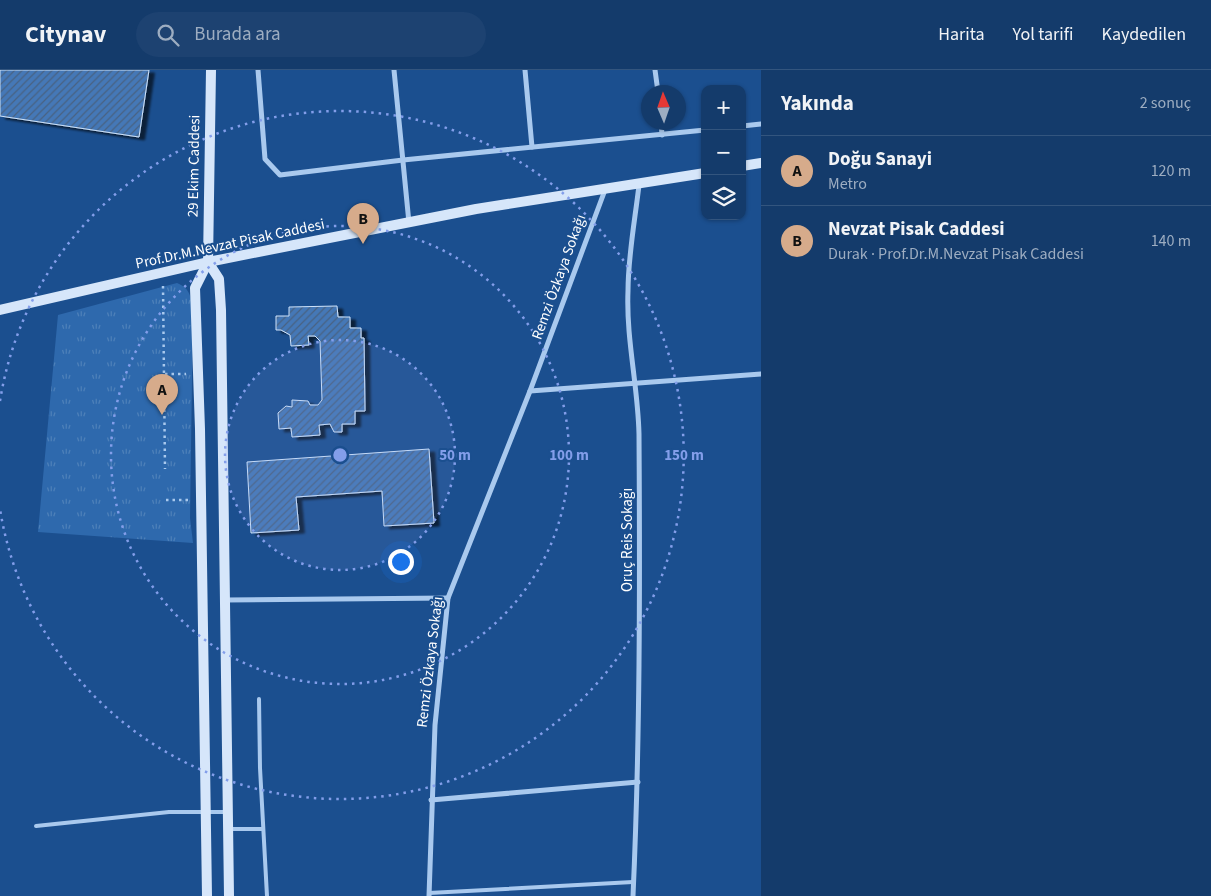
<!DOCTYPE html>
<html lang="tr">
<head>
<meta charset="utf-8">
<style>
  :root { --surface:#143b6b; --page:#1d4271; --text:#f1f3f6; --muted:#9dadc1; --line:#33557e; --accent:#d6ab8b }
  body { margin:0; font-family:"Source Sans 3",sans-serif; background:var(--page); color:var(--text) }
  .controls { position:absolute; right:15px; top:15px; display:grid; overflow:hidden; border-radius:10px; box-shadow:0 1px 4px #0004 }
  .controls button { width:45px; height:45px; display:grid; place-items:center; padding:0; border:0; border-bottom:1px solid var(--line); background:var(--surface); color:var(--text); font:25px sans-serif }
  .compass { position:absolute; left:641px; top:15px; width:45px; height:45px; border-radius:50%; background:var(--surface); box-shadow:0 1px 4px #0004; rotate:358deg }
  .you { position:absolute; left:400px; top:491px; width:18px; height:18px; margin:-12px; border:4px solid #fff; border-radius:50%; background:#1a73e8; box-shadow:0 0 0 8px #1a73e833 }
  .badge { display:grid; place-items:center; width:32px; height:32px; border-radius:50%; background:var(--accent); color:#111; font-size:16px; font-weight:700 }
  .pin { position:absolute; translate:-50% -41px; filter:drop-shadow(0 1px 2px #0008) }
  .pin::after { content:''; position:absolute; top:26px; width:18px; height:15px; background:inherit; clip-path:polygon(0 0,100% 0,50% 100%) }
  .list { margin:0; padding:0; list-style:none }
  h2 { display:flex; justify-content:space-between; align-items:center; height:65px; margin:0; padding:0 20px; font-size:21px }
  h2 small { font-size:16px; font-weight:400; color:var(--muted) }
  .list li { display:grid; grid-template-columns:32px 1fr auto; gap:15px; align-items:center; box-sizing:border-box; height:70px; padding:0 20px; border-top:1px solid var(--line) }
  .list b { display:block; font-size:19px; white-space:nowrap }
  .list p { margin:0; font-size:16px; white-space:nowrap; color:var(--muted) }
  .list em { font-size:16px; font-style:normal; color:var(--muted) }
  .icon { flex:none; width:28px; height:28px; fill:none; stroke:currentColor; stroke-width:2; stroke-linecap:round; stroke-linejoin:round }
  .map { position:relative; flex:none; width:761px; height:826px; overflow:hidden }
  header { display:flex; align-items:center; gap:30px; box-sizing:border-box; height:70px; padding:0 25px; background:var(--surface); border-bottom:1px solid var(--line) }
  header strong { font-size:24px }
  nav { display:flex; gap:28px; margin-inline-start:auto; font-size:18px }
  .search { width:350px; height:45px; background:var(--page); display:flex; align-items:center; gap:12px; box-sizing:border-box; padding:0 18px; border-radius:28px; color:var(--muted); font-size:19px }
  main { display:flex }
  aside { flex:1; background:var(--surface) }
  .map>svg:first-child { display:block }
  .grass { fill:url(#grass-tufts) }
  .building { fill:url(#building-hatch); stroke:#cfe3fa; filter:url(#shadow) }
  .lines { fill:none; stroke-linecap:round; stroke-linejoin:round }
  .path { stroke:#a9c9ee; stroke-width:2.5; stroke-dasharray:2.5 4; stroke-linecap:butt }
  .lane { stroke:#a9c9ee; stroke-width:4 }
  .street { stroke:#a9c9ee; stroke-width:5 }
  .secondary { stroke:#d6e6fa; stroke-width:10 }
  .ring { fill:none; stroke:#839eea; stroke-width:2.5; stroke-dasharray:2.5 5 }
  .labels { text-anchor:middle; dominant-baseline:central; stroke-width:4; stroke-linejoin:round; paint-order:stroke }
  .street-label { font-size:15px; fill:#fff; stroke:#1b4f8f }
  .centre { fill:#839eea; stroke:#1b4f8f; stroke-width:2.5 }
  .ring-label { font-size:15px; text-anchor:middle; font-weight:bold; fill:#839eea; stroke:#1b4f8f; stroke-width:4; stroke-linejoin:round; paint-order:stroke }
</style>
</head>
<body>
<header>
<strong>Citynav</strong>
<div class="search"><svg class="icon" aria-label="search" viewBox="0 0 24 24"><circle cx="10" cy="10" r="6"/><path d="M15 15l6 6"/></svg>Burada ara</div>
<nav><a>Harita</a><a>Yol tarifi</a><a>Kaydedilen</a></nav>
</header>
<main>
<div class="map">
<svg width="761" height="826" viewBox="0 0 761 826">
  <defs>
    <pattern id="grass-tufts" width="24" height="20" patternUnits="userSpaceOnUse" patternTransform="scale(1.25)"><rect width="24" height="20" fill="#2e69ad"/><path d="M3 7l-1-3M5 7V3M7 7l1-3M15 17l-1-3M17 17v-4M19 17l1-3" fill="none" stroke="#4d80b9"/></pattern>
    <pattern id="building-hatch" width="6" height="6" patternUnits="userSpaceOnUse" patternTransform="scale(1.25)"><rect width="6" height="6" fill="#4478b7"/><path d="M-1 1l2-2M0 6l6-6M5 7l2-2" fill="none" stroke="#486282"/></pattern>
    <filter id="shadow"><feDropShadow dx="5.5" dy="3" stdDeviation="1" flood-color="#0009"/></filter>
  </defs>
  <rect width="100%" height="100%" fill="#1b4f8f"/>
  <!-- grass -->
  <path class="grass" d="M 177,213 C 189,218 190,224 193,237 L 190,448 L 193,473 L 38,462 L 58,245 Z"/>
  <!-- building -->
  <g class="building">
    <path d="M 0,0 L 149,0 L 139,67 L 0,46 Z"/>
    <path d="M 337,236 L 338,247 L 350,247 L 350,258 L 361,258 L 361,268 L 364,268 L 365,341 L 355,341 L 355,354 L 342,354 L 342,362 L 334,362 L 330,354 L 319,355 L 320,365 L 292,367 L 291,358 L 279,359 L 278,343 L 286,336 L 292,337 L 292,330 L 308,331 L 310,335 L 318,335 L 322,330 L 320,271 L 315,266 L 308,266 L 309,275 L 291,276 L 290,265 L 281,260 L 276,260 L 276,246 L 289,246 L 289,237 Z"/>
    <path d="M 429,379 L 434,453 L 384,456 L 382,421 L 296,427 L 299,460 L 251,463 L 247,392 Z"/>
  </g>
  <g class="lines">
    <!-- path -->
    <g class="path">
      <path d="M 163,216 L 165,399"/>
      <path d="M 165,304 L 186,304"/>
      <path d="M 166,430 L 189,430"/>
    </g>
    <!-- lane -->
    <g class="lane">
      <path d="M 259,629 L 260,698 L 267,826"/>
      <path d="M 36,756 L 169,742 L 228,742"/>
      <path d="M 230,759 L 263,759"/>
      <path d="M 429,823 L 633,812"/>
    </g>
    <!-- street -->
    <g class="street">
      <path d="M 258,0 L 265,89 L 280,105 L 403,90 L 705,60"/>
      <path d="M 394,0 L 409,153"/>
      <path d="M 525,0 L 532,77"/>
      <path d="M 655,0 L 658,22"/>
      <path d="M 661,52 L 662,65"/>
      <path d="M 742,56 L 761,54"/>
      <path d="M 530,321 L 761,304"/>
      <path d="M 225,530 L 448,528"/>
      <path d="M 431,730 L 638,712"/>
      <path d="M 429,826 L 435,655 L 448,528 L 530,321 L 605,120"/>
      <path d="M 633,826 C 640,672 640,518 639,364 C 638,316 626,269 628,221 C 628,186 635,150 639,115"/>
    </g>
    <!-- secondary -->
    <g class="secondary">
      <path d="M 742,96 L 761,93"/>
      <path d="M 208,192 L 219,209 L 221,240 L 229,826"/>
      <path d="M 0,240 L 208,192 L 476,139 L 705,103"/>
      <path d="M 207,826 L 200,359 L 195,218 L 208,192 L 211,0"/>
    </g>
  </g>
  <!-- distance rings -->
  <circle cx="340" cy="385" r="115" fill="#839eea" fill-opacity=".12"/>
  <g class="ring">
    <circle cx="340" cy="385" r="115"/>
    <circle cx="340" cy="385" r="229"/>
    <path d="M0 331A344 344 0 1 1 0 439"/>
  </g>
  <g class="labels">
    <!-- street labels -->
    <g class="street-label">
      <text transform="translate(194 96) rotate(-89)">29 Ekim Caddesi</text>
      <text transform="translate(230 174) rotate(-12)">Prof.Dr.M.Nevzat Pisak Caddesi</text>
      <text transform="translate(559 207) rotate(-70)">Remzi Özkaya Sokağı</text>
      <text transform="translate(627 470) rotate(-90)">Oruç Reis Sokağı</text>
      <text transform="translate(430 592) rotate(-83)">Remzi Özkaya Sokağı</text>
    </g>
  </g>
  <circle cx="340" cy="385" r="8" class="centre"/>
  <g class="ring-label">
    <text x="455" y="390">50 m</text>
    <text x="569" y="390">100 m</text>
    <text x="684" y="390">150 m</text>
  </g>
</svg>
<div class="controls">
<button>+</button>
<button>−</button>
<button><svg class="icon" aria-label="layers" viewBox="0 0 24 24"><path d="M12 4l9 5-9 5-9-5zM3 14l9 5 9-5"/></svg></button>
</div>
<svg class="compass" viewBox="-18 -18 36 36"><path d="M0-13l5 13h-10z" fill="#e53935"/><path d="M0 13l5-13h-10z" fill="#9dadc1"/></svg>
<div class="you"></div>
<div class="pin badge" style="left:162px;top:345px">A</div>
<div class="pin badge" style="left:363px;top:174px">B</div>
</div>
<aside>
<h2>Yakında<small>2 sonuç</small></h2>
<ul class="list">
<li><span class="badge">A</span><div><b>Doğu Sanayi</b><p>Metro</p></div><em>120 m</em></li>
<li><span class="badge">B</span><div><b>Nevzat Pisak Caddesi</b><p>Durak · Prof.Dr.M.Nevzat Pisak Caddesi</p></div><em>140 m</em></li>
</ul>
</aside>
</main>
</body>
</html>
